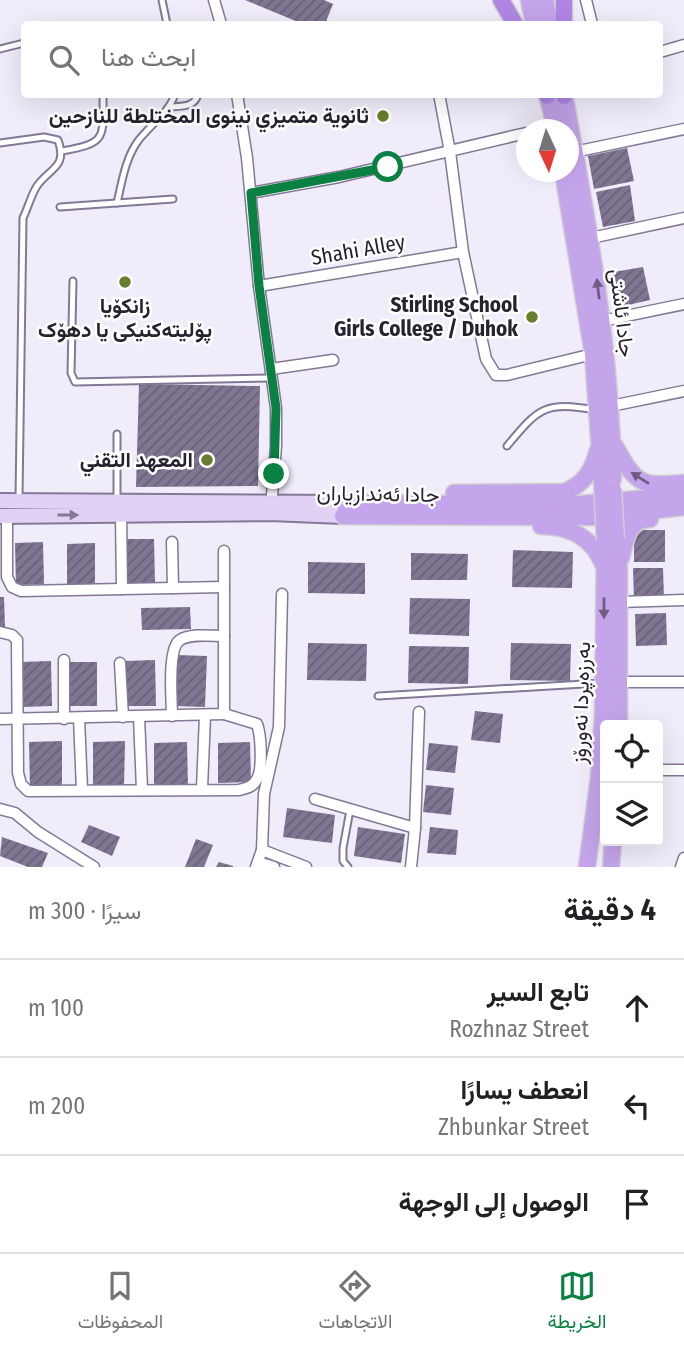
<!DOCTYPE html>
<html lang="ar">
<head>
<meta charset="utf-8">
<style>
  :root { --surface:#fff; --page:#f6f6f6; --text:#202124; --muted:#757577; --line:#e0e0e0; --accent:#0b8043 }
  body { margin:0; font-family:"Fira Sans Condensed",Vazirmatn,sans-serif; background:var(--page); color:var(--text); direction:rtl }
  .controls { position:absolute; right:21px; bottom:21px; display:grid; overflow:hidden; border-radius:7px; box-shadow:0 7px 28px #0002 }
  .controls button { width:63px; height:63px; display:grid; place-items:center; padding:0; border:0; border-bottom:2px solid var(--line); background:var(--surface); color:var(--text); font:35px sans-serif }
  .compass { position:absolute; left:516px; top:119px; width:63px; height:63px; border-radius:50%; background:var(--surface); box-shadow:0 7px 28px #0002; rotate:176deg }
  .stop { position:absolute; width:21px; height:21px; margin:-16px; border:5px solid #0b8043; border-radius:50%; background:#fff }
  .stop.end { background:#0b8043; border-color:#fff; box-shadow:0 2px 7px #0008 }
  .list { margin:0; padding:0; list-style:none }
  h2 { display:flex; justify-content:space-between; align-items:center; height:91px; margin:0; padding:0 28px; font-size:30px }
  h2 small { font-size:23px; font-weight:400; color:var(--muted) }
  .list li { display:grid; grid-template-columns:46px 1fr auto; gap:21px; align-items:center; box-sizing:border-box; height:98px; padding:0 28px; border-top:2px solid var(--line) }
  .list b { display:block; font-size:26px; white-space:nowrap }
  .list p { margin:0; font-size:23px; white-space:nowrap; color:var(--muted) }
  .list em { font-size:23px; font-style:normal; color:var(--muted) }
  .icon { flex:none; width:38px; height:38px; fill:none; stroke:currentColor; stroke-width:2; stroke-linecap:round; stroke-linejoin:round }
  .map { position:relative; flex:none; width:684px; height:867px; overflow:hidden; direction:ltr }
  .search { position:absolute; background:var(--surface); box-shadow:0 7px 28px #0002; left:21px; right:21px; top:21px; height:77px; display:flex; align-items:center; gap:18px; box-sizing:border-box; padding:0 24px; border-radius:7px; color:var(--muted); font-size:26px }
  .sheet { height:385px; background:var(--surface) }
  nav { display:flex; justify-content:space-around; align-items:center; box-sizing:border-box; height:98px; border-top:2px solid var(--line); background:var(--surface); font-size:19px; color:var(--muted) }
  nav a { display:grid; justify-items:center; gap:4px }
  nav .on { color:var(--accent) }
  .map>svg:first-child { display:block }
  .building { fill:url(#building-hatch) }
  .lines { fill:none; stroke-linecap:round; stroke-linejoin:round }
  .service-casing { stroke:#837896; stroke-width:9 }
  .minor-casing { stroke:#837896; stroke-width:13 }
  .secondary-casing { stroke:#837896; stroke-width:18 }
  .primary-casing { stroke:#cfced1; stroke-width:19 }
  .trunk-casing { stroke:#cfced1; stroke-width:19 }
  .service { stroke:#fff; stroke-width:5 }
  .minor { stroke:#fff; stroke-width:10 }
  .secondary { stroke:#e1d2f5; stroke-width:14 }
  .primary { stroke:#c4a4eb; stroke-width:16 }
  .trunk { stroke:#b086e4; stroke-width:16 }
  .primary-bridge-casing { stroke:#cfced1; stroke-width:19; stroke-linecap:butt }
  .primary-bridge { stroke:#c4a4eb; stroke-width:16 }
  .oneway { fill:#6e5c83 }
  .oneway2 { fill:#847a92 }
  .route { stroke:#0b8043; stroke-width:9 }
  .poi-dot { fill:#687d2d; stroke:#fff; stroke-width:2.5 }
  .labels { text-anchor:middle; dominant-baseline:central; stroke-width:5; stroke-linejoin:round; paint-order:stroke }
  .poi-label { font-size:21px; font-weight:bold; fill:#27222e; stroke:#fff; text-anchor:end }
  .street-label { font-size:21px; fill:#27222e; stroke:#fff }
</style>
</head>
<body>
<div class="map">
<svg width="684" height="867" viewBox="0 0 684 867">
  <defs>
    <pattern id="building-hatch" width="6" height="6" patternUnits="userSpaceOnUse" patternTransform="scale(1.75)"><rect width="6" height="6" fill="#807593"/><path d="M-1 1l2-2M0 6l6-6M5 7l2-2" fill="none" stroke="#696078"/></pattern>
  </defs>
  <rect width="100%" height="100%" fill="#f1ecfa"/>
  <!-- building -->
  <g class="building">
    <path d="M 245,0 L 324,0 L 333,4 L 325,24 L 303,24 Z"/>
    <path d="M 627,148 L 634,181 L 594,189 L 588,156 Z"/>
    <path d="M 630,185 L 635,221 L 603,227 L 596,192 Z"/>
    <path d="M 643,267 L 650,300 L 615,308 L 608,273 Z"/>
    <path d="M 139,384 L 260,386 L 258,486 L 136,487 Z"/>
    <rect x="634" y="530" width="31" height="32"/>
    <path d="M 123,539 L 154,539 L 155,584 L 124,585 Z"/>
    <path d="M 43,542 L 44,584 L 16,585 L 15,543 Z"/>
    <path d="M 95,543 L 95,588 L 67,588 L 67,544 Z"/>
    <path d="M 513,550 L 573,552 L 572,588 L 512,587 Z"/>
    <path d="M 411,553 L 468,554 L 467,580 L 411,580 Z"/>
    <path d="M 308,562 L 365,563 L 365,594 L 308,593 Z"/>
    <path d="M 633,568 L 663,568 L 664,598 L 634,599 Z"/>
    <path d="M 0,597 L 4,597 L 5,627 L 0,627 Z"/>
    <path d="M 410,598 L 470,599 L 469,636 L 409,634 Z"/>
    <path d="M 190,607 L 191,629 L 142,630 L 141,608 Z"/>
    <path d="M 666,613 L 667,645 L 636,646 L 635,614 Z"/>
    <path d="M 308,643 L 367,644 L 366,681 L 307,680 Z"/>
    <path d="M 511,643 L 571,644 L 570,681 L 510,680 Z"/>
    <path d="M 409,646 L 469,647 L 468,684 L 408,683 Z"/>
    <path d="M 176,655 L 207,656 L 205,707 L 174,706 Z"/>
    <path d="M 155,660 L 156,706 L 126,706 L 125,661 Z"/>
    <path d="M 51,661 L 52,706 L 22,707 L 20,662 Z"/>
    <path d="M 66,662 L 97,662 L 97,706 L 69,706 Z"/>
    <path d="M 475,711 L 503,714 L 500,743 L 471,740 Z"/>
    <path d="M 62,741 L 62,787 L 30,787 L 29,742 Z"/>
    <path d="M 125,741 L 124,787 L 93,787 L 93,742 Z"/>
    <path d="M 187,742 L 188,786 L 154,786 L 154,743 Z"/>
    <path d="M 250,742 L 251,782 L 218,783 L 218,743 Z"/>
    <path d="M 429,743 L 458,746 L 455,773 L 426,770 Z"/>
    <path d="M 426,785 L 454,788 L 451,815 L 423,812 Z"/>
    <path d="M 287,808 L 335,815 L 332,843 L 283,837 Z"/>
    <path d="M 89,825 L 120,837 L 112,856 L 81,842 Z"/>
    <path d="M 358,827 L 405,834 L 401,863 L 354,856 Z"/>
    <path d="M 430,827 L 458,830 L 456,855 L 427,853 Z"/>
    <path d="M 2,837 L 48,853 L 42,867 L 28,867 L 0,856 Z"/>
    <path d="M 196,839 L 213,845 L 204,867 L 185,867 Z"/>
    <path d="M 219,862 L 233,866 L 233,867 L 216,867 Z"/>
  </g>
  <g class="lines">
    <defs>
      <g id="service">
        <path d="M 162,0 L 167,24"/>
        <path d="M 0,49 L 24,43"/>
        <path d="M 169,107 C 180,106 195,108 198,94"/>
        <path d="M 0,143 L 44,137 L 58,140 C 68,168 49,168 37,186 C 31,195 28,208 23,218 L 19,498"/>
        <path d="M 62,151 C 108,143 103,138 103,94"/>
        <path d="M 117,203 C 122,182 125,159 138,141 C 149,126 169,113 175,94"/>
        <path d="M 60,207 L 173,199"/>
        <path d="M 73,281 L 71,373 L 75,382 L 272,378"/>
        <path d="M 507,446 C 539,408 544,401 596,410"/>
        <path d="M 117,499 L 117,434"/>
        <path d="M 378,696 L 601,683"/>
        <path d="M 348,867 L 343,861 L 343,848 L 350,810"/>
      </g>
      <g id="minor">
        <path d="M 214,0 L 221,24"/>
        <path d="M 586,0 L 592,24"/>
        <path d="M 660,52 L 684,45"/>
        <path d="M 237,94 L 247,158 L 259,286 L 276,408 L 276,446 L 271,508"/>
        <path d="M 439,94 L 450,152 L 463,252 L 486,359 L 496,375 L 507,375 L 593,354"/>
        <path d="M 540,130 L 555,126"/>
        <path d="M 574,152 L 684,129"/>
        <path d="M 251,193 L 339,177 L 526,133"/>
        <path d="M 591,238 L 684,218"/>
        <path d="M 259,286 L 463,252"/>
        <path d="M 602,321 L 684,304"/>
        <path d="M 271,369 L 333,360"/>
        <path d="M 611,406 L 684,391"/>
        <path d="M 121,515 L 122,589"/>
        <path d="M 7,516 L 7,577 L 12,587 L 21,591 L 224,587"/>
        <path d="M 172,542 L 173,588"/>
        <path d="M 619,602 L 684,600"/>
        <path d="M 0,632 L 12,635 L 17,640 L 18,773 L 21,784 L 28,791 L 239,790 C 247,788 253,787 257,779 C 263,769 261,735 257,724 L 224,714"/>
        <path d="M 64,660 L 64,719"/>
        <path d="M 120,663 L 123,717"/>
        <path d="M 619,682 L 684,682"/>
        <path d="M 172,716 C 172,701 167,648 180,640 C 191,633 212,636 224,636"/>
        <path d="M 139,717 L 142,789"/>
        <path d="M 79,718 L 82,790"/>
        <path d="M 0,719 L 224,714 L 224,551"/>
        <path d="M 658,770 L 684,770"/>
        <path d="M 202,788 L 205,716"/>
        <path d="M 315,799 L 415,828"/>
        <path d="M 0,809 L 15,813 L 38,832 L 94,867"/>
        <path d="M 262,850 L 306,867"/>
        <path d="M 258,862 L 274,867"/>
        <path d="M 256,867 L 262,850 L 264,794 L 279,727 L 282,594"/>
        <path d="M 411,867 L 415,828 L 419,712"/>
        <path d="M 681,867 L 684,858"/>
      </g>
      <g id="secondary">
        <path d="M 0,501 L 343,503"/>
        <path d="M 0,516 L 270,513 L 343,516"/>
      </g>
      <g id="primary">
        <path d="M 529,0 L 534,24"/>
        <path d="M 545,0 L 550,24"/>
        <path d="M 547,94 L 556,130"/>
        <path d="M 564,94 C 588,222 611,348 613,479"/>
        <path d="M 563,172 L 593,354 L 602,480"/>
        <path d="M 615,446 C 636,484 640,487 684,483"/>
        <path d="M 454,493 L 565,492 C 585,483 592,471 598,450"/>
        <path d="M 343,503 L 569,505 L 684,495"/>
        <path d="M 343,516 L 596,517 L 684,507"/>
        <path d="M 541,526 C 569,526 592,537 603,564"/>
        <path d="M 616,539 L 619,570 L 619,725"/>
        <path d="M 621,558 C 626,539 627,520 650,519"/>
        <path d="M 587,867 L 599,777 L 603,714 L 605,540"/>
        <path d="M 611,867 L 613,841"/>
      </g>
      <g id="trunk">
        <path d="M 501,0 L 515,24"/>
        <path d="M 564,0 L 564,24"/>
        <path d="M 547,94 L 547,96"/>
        <path d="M 564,94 L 564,96"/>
      </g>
    </defs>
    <!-- service casing -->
    <use href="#service" class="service-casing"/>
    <!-- minor casing -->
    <use href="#minor" class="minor-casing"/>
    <!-- secondary casing -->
    <use href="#secondary" class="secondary-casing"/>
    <!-- primary casing -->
    <use href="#primary" class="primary-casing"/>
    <!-- trunk casing -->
    <use href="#trunk" class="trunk-casing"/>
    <!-- service -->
    <use href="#service" class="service"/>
    <!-- minor -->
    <use href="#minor" class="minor"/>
    <!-- secondary -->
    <use href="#secondary" class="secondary"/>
    <!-- primary -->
    <use href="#primary" class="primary"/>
    <!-- trunk -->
    <use href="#trunk" class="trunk"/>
    <defs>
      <g id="primary-bridge">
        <path d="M 602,480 L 605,540"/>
        <path d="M 613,489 L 616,539"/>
      </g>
    </defs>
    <!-- primary-bridge casing -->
    <use href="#primary-bridge" class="primary-bridge-casing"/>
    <!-- primary-bridge -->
    <use href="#primary-bridge" class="primary-bridge"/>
  </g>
  <!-- one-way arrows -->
  <defs><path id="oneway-solid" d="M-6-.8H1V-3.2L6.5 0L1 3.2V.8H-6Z" transform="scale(1.75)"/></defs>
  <g class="oneway">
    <use href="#oneway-solid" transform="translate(598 289) rotate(-97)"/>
    <use href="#oneway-solid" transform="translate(640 478) rotate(-148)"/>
    <use href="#oneway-solid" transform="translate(604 608) rotate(90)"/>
  </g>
  <use class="oneway2" href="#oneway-solid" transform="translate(68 515)"/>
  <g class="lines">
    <!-- route -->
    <path class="route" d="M 274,474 L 276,408 L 259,286 L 251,193 L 388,167"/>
  </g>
  <!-- markers -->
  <g class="poi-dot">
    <circle cx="383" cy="116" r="7"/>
    <circle cx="125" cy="282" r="7"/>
    <circle cx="532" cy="317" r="7"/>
    <circle cx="207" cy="460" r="7"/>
  </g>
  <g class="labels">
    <!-- poi labels -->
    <g class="poi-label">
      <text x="369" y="116">ثانوية متميزي نينوى المختلطة للنازحين</text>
      <text x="518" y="305">Stirling School<tspan x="518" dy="24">Girls College / Duhok</tspan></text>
      <text x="125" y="306" text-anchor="middle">زانکۆیا<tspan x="125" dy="24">پۆلیتەکنیکی یا دهۆک</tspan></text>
      <text x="193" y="460">المعهد التقني</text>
    </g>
    <!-- street labels -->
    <g class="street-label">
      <text transform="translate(358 250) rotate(-10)">Shahi Alley</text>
      <text transform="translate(622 313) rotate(83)">جادا ئاشتی</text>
      <text transform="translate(378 494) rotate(1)">جادا ئەندازیاران</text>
      <text transform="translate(581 703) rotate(-88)">بەرزەپردا نەورۆز</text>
    </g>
  </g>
</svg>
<div class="controls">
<button><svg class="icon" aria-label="locate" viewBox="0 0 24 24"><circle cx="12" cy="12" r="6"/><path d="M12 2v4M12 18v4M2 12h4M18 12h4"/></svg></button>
<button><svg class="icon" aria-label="layers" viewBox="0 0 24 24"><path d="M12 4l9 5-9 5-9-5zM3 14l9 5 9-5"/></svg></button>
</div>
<svg class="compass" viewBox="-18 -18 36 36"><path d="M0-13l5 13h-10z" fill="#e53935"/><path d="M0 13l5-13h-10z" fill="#757577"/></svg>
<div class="stop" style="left:388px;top:167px"></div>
<div class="stop end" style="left:274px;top:474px"></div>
<div class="search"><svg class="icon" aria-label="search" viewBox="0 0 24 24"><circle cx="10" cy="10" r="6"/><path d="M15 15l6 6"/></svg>ابحث هنا</div>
</div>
<section class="sheet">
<h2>4 دقيقة<small>سيرًا · 300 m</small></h2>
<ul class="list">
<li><svg class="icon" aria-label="ahead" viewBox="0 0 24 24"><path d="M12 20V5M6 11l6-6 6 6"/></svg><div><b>تابع السير</b><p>Rozhnaz Street</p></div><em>100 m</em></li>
<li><svg class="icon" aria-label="left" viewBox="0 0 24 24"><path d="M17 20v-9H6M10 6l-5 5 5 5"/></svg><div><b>انعطف يسارًا</b><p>Zhbunkar Street</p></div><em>200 m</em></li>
<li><svg class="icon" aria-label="arrive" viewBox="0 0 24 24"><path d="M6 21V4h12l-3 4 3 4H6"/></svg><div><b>الوصول إلى الوجهة</b></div></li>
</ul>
</section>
<nav>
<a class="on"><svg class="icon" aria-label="map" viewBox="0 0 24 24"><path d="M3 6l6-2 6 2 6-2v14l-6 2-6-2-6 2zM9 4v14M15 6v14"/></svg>الخريطة</a>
<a><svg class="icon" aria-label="directions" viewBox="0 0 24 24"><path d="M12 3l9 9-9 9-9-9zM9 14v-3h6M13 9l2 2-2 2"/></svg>الاتجاهات</a>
<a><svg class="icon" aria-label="saved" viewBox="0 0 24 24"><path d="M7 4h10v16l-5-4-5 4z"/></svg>المحفوظات</a>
</nav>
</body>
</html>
